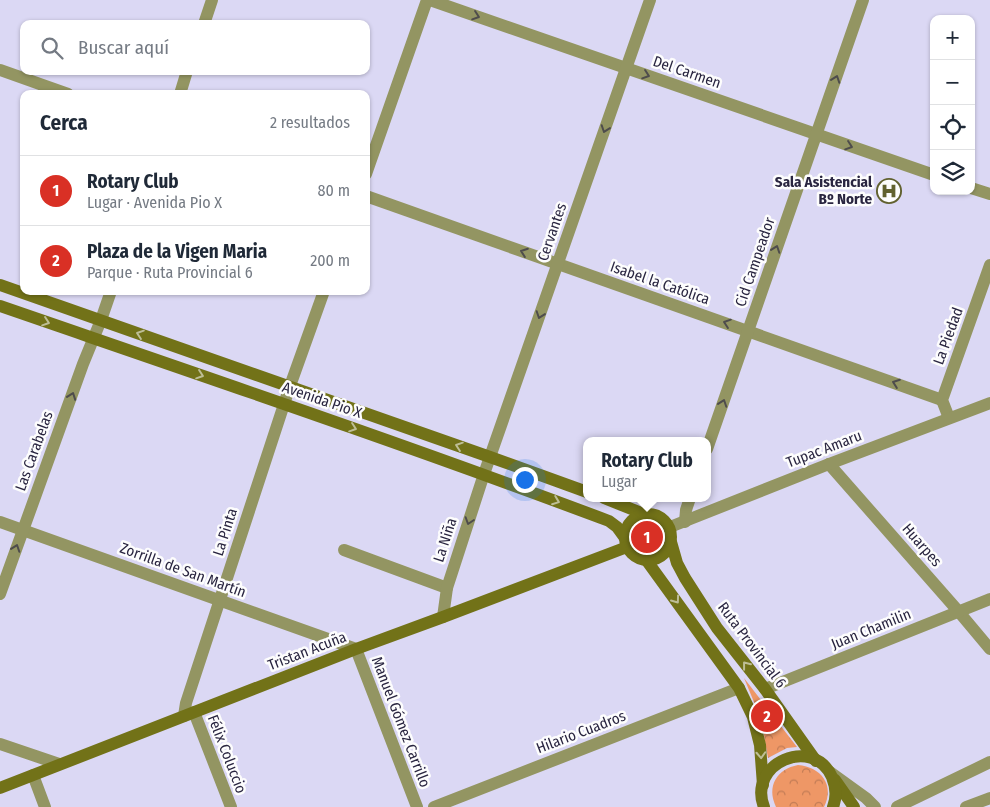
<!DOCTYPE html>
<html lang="es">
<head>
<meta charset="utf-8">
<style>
  :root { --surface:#fff; --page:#f2f2f3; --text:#1f2937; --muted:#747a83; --line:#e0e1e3; --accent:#d93025 }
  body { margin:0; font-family:"Fira Sans Condensed",sans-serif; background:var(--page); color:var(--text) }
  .controls { position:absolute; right:15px; top:15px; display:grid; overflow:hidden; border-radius:10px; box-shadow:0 1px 4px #0004 }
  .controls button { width:45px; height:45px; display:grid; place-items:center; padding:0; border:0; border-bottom:1px solid var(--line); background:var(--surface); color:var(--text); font:25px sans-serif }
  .you { position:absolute; left:524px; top:479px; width:18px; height:18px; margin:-12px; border:4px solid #fff; border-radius:50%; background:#1a73e8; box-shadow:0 0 0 8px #1a73e833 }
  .badge { display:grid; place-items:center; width:32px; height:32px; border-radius:50%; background:var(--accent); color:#fff; font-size:16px; font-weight:700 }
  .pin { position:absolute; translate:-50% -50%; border:2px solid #fff; box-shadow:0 1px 5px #0006 }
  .popup { position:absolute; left:583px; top:437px; width:128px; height:65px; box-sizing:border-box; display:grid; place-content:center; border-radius:10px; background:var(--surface); filter:drop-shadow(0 1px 4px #0005); font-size:16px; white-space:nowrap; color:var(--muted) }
  .popup b { font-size:19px; color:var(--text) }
  .popup::after { content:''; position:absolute; left:50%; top:100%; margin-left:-10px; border:10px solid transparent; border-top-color:var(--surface) }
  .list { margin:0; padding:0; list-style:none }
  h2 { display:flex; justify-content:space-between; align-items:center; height:65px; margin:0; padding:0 20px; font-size:21px }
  h2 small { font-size:16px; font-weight:400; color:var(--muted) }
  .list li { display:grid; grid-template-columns:32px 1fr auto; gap:15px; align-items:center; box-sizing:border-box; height:70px; padding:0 20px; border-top:1px solid var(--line) }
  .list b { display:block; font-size:19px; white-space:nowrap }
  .list p { margin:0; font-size:16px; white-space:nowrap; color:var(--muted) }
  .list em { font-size:16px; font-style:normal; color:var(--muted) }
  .icon { flex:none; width:28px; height:28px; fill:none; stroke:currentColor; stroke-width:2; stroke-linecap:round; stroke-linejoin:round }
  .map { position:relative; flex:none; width:990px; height:807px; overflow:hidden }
  .search { position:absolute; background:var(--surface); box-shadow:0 1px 4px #0004; left:20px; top:20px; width:350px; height:55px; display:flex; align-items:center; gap:12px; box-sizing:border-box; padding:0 18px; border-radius:10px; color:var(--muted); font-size:19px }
  .panel { position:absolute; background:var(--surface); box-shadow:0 1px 4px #0004; left:20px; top:90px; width:350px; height:205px; border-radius:10px }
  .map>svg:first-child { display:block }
  .grass { fill:url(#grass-tufts) }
  .park { fill:url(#park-crowns) }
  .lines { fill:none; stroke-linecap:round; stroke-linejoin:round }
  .minor { stroke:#939562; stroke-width:12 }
  .secondary { stroke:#727218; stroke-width:12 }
  .oneway { stroke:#4e4c4c }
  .oneway2 { stroke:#bebe96 }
  .labels { text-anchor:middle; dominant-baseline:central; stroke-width:5; stroke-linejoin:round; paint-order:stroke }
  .street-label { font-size:15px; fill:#292540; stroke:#fdfdfd }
  .poi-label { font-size:15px; font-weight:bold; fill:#292540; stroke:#fdfdfd; text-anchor:end }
</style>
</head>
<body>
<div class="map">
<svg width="990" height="807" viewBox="0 0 990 807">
  <defs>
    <pattern id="grass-tufts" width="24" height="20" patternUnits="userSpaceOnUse" patternTransform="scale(1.25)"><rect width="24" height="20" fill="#ee9766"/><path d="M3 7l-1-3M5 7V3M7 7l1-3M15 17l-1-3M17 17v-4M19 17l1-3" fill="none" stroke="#c17b55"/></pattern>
    <pattern id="park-crowns" width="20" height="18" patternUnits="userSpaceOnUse" patternTransform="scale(1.25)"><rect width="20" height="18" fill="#ee9766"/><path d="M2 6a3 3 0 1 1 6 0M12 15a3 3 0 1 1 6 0" fill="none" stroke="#c17b55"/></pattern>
  </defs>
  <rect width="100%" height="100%" fill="#dbd8f4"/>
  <!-- grass -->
  <circle class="grass" cx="647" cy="537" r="12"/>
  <!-- park -->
  <g class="park">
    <path d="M 744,678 L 797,747 L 787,748 L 768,758 L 761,719 Z"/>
    <path d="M 798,765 C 821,767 835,785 824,807 L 776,807 C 766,786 777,769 798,765 Z"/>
  </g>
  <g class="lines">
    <!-- minor -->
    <g class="minor">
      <path d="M 430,0 L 934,175"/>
      <path d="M 204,24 L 212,0"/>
      <path d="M 0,70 L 68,94"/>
      <path d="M 180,94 L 187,71"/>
      <path d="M 366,174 L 427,0"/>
      <path d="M 971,188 L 990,194"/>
      <path d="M 366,196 L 942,400"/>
      <path d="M 949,418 L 942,400 L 990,265"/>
      <path d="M 707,449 L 863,0"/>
      <path d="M 829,464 L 959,612 L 990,649"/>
      <path d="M 0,522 L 356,649 L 417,807"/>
      <path d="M 685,522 L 686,510 L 690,498"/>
      <path d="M 670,527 L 829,464 L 990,403"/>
      <path d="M 344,550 L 447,588"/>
      <path d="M 0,594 L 83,364 L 101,320 L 111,291"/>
      <path d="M 443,617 L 447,588 L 484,474 L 650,0"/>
      <path d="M 765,689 L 990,599"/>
      <path d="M 194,712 L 231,807"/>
      <path d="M 184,716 L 186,703 L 290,386 L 324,291"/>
      <path d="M 0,744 L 59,764"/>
      <path d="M 830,772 L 866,798 L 875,807"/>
      <path d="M 33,775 L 45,807"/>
      <path d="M 434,807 L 739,688"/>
      <path d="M 897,807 L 990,762"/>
      <path d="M 966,807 L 990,798"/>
    </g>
    <!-- secondary -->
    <g class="secondary">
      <path d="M 0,285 L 490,457 L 587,492"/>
      <path d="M 0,306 C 203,376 407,445 609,521 L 617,527 L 625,538"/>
      <path d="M 604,498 L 644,514"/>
      <circle cx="648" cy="537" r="23"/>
      <path d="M 671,542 L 677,563 L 685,578 L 717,628 L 765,689 L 816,761"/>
      <path d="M 647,561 L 739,688 L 753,717 L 760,745 L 763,785"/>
      <path d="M 835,780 L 854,807"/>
      <path d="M 0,788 L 356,649 L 443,617 L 627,547"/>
      <path d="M 764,807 C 747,763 813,735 832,777 C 836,787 837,797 833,807"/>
    </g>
  </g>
  <!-- one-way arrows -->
  <defs><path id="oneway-chevron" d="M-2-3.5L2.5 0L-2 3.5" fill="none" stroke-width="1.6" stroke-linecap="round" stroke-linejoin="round" transform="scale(1.25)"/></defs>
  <g class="oneway">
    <use href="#oneway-chevron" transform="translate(476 16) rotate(19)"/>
    <use href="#oneway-chevron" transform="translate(646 75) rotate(19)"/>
    <use href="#oneway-chevron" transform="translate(836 79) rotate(-71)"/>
    <use href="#oneway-chevron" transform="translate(605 129) rotate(109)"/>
    <use href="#oneway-chevron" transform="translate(849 146) rotate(19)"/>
    <use href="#oneway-chevron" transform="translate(776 249) rotate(-71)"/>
    <use href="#oneway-chevron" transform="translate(524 252) rotate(-160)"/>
    <use href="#oneway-chevron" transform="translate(540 315) rotate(109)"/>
    <use href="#oneway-chevron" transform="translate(727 323) rotate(-161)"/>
    <use href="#oneway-chevron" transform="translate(896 383) rotate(-160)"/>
    <use href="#oneway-chevron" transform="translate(72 396) rotate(-70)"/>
    <use href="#oneway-chevron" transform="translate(723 403) rotate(-71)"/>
    <use href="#oneway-chevron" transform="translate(469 521) rotate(108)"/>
    <use href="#oneway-chevron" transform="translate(16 548) rotate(-71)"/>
  </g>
  <g class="oneway2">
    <use href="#oneway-chevron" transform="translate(46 322) rotate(19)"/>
    <use href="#oneway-chevron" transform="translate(140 334) rotate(-161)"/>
    <use href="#oneway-chevron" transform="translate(200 375) rotate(19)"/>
    <use href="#oneway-chevron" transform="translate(353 428) rotate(19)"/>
    <use href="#oneway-chevron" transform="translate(459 446) rotate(-161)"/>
    <use href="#oneway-chevron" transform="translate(556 501) rotate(21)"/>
    <use href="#oneway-chevron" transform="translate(676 600) rotate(54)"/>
    <use href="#oneway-chevron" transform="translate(746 665) rotate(-128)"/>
    <use href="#oneway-chevron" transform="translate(761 755) rotate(87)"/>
  </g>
  <!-- icons -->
  <defs>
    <symbol id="hospital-ring" viewBox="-11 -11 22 22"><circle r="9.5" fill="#fdfdfd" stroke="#61612f" stroke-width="1.5"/><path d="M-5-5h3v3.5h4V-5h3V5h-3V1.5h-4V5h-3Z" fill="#61612f"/></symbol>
  </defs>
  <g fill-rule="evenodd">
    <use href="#hospital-ring" x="875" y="177" width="28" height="28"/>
  </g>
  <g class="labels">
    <!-- street labels -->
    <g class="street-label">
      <text transform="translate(687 72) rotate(19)">Del Carmen</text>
      <text transform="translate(552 232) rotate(-71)">Cervantes</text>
      <text transform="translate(755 262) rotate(-71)">Cid Campeador</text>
      <text transform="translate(660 283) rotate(19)">Isabel la Católica</text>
      <text transform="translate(948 336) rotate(-70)">La Piedad</text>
      <text transform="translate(322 400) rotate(19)">Avenida Pio X</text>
      <text transform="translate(824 449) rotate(-21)">Tupac Amaru</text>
      <text transform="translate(34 451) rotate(-70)">Las Carabelas</text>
      <text transform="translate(225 532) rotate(-72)">La Pinta</text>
      <text transform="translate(445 540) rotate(-72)">La Niña</text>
      <text transform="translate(922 545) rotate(49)">Huarpes</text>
      <text transform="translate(183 570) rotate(20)">Zorrilla de San Martín</text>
      <text transform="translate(871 629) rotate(-22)">Juan Chamilin</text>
      <text transform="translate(752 645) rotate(53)">Ruta Provincial 6</text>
      <text transform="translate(307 651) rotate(-21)">Tristan Acuña</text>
      <text transform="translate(401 722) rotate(69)">Manuel Gómez Carrillo</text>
      <text transform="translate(581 732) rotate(-21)">Hilario Cuadros</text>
      <text transform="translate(227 754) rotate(69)">Félix Coluccio</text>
    </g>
    <!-- poi labels -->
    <g class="poi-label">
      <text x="872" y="182">Sala Asistencial<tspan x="872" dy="17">Bº Norte</tspan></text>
    </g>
  </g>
</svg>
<div class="controls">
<button>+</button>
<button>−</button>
<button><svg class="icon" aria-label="locate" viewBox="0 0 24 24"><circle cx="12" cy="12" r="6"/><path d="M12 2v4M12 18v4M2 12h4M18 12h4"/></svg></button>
<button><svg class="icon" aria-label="layers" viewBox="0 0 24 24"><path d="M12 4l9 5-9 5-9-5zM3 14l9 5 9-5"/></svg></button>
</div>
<div class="you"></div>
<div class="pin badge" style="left:647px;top:537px">1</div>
<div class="popup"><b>Rotary Club</b>Lugar</div>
<div class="pin badge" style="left:767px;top:716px">2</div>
<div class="search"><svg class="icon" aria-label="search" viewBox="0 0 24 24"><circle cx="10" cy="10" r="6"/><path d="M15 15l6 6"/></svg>Buscar aquí</div>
<section class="panel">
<h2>Cerca<small>2 resultados</small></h2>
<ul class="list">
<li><span class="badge">1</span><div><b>Rotary Club</b><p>Lugar · Avenida Pio X</p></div><em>80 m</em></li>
<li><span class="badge">2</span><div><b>Plaza de la Vigen Maria</b><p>Parque · Ruta Provincial 6</p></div><em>200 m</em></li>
</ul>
</section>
</div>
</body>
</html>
